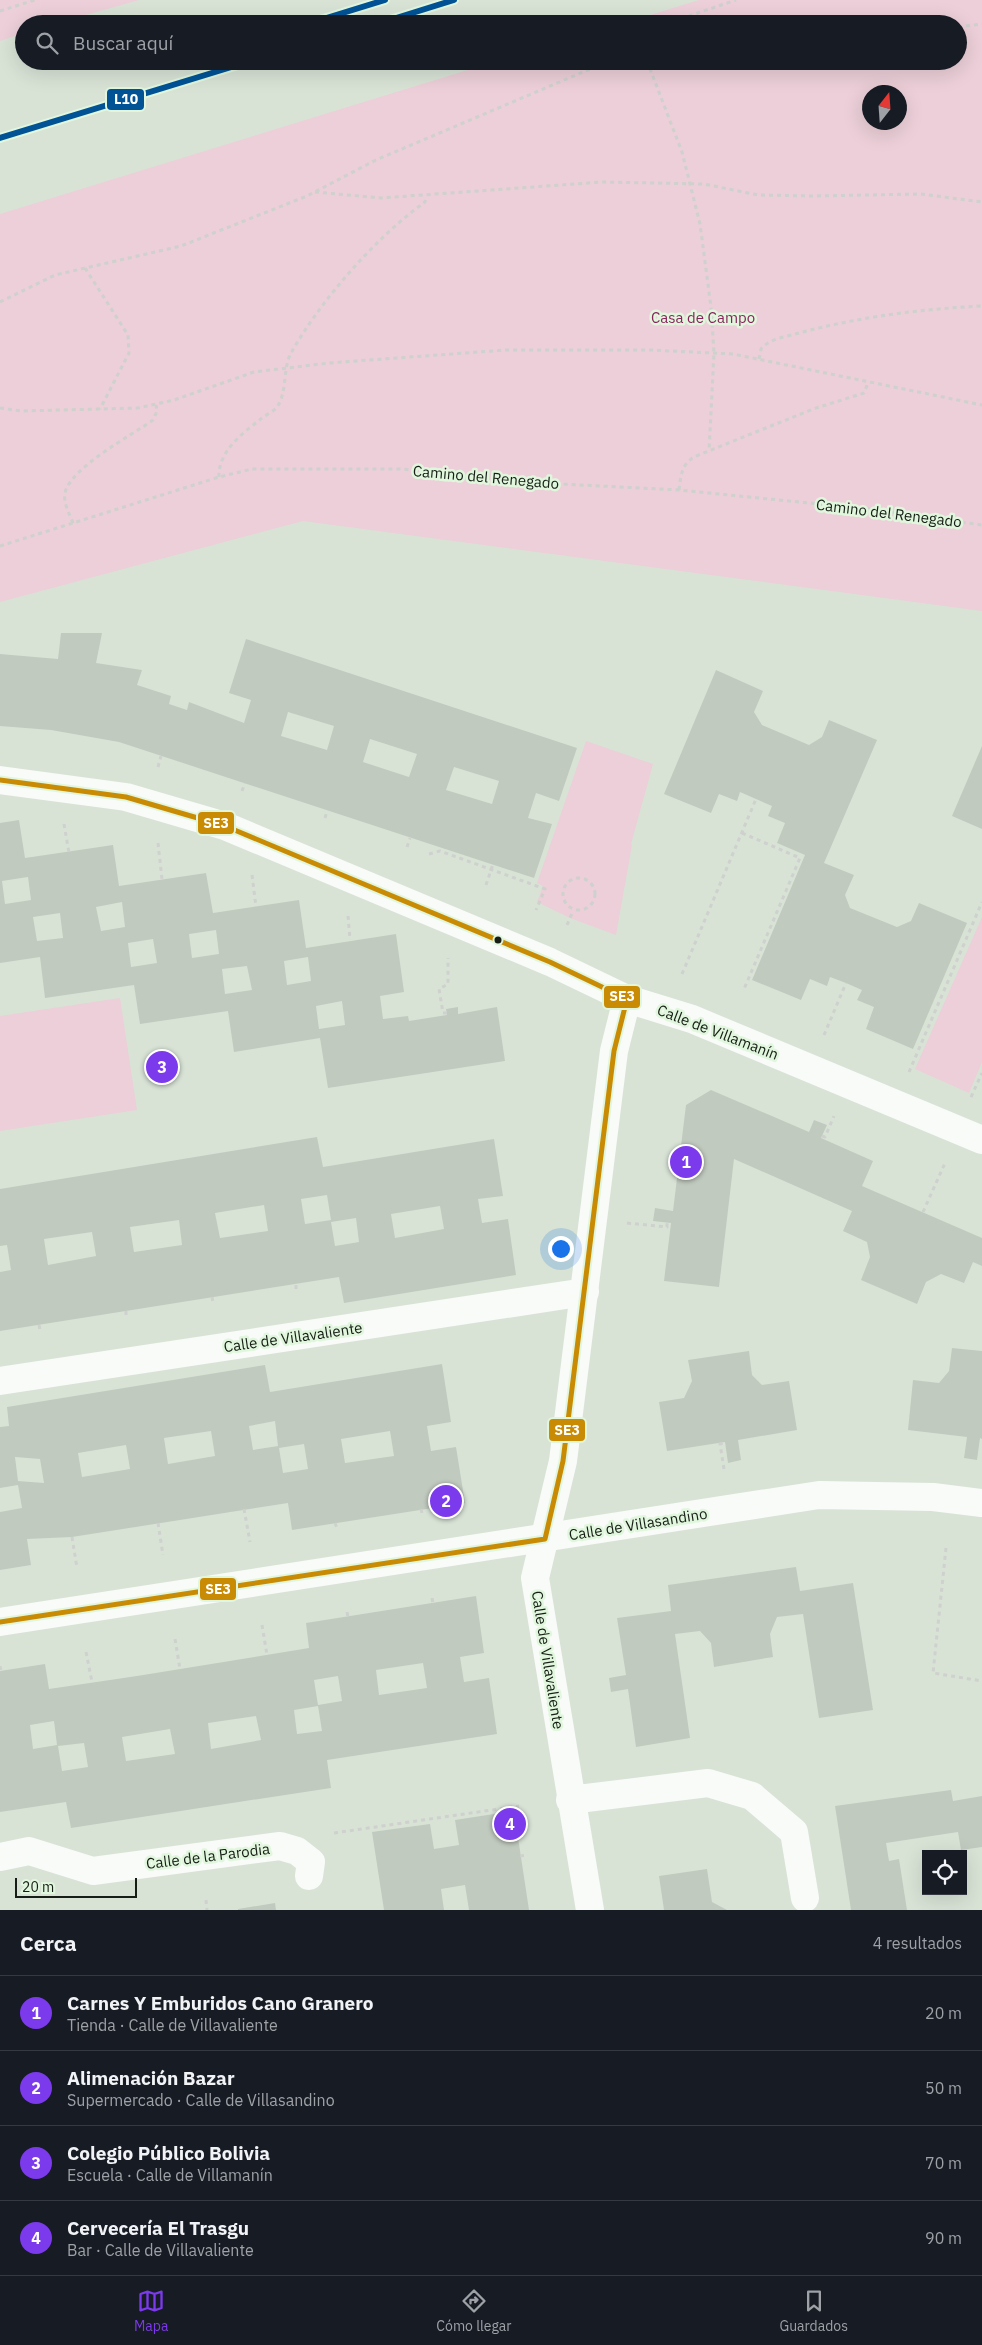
<!DOCTYPE html>
<html lang="es">
<head>
<meta charset="utf-8">
<style>
  :root { --surface:#171b24; --page:#242831; --text:#f1f3f6; --muted:#9ea1a6; --line:#363941; --accent:#7c3aed }
  body { margin:0; font-family:"IBM Plex Sans",sans-serif; background:var(--page); color:var(--text) }
  .controls { position:absolute; right:15px; bottom:15px; display:grid; overflow:hidden; border-radius:0px; box-shadow:0 5px 20px #0002 }
  .controls button { width:45px; height:45px; display:grid; place-items:center; padding:0; border:0; border-bottom:1px solid var(--line); background:var(--surface); color:var(--text); font:25px sans-serif }
  .compass { position:absolute; left:862px; top:85px; width:45px; height:45px; border-radius:50%; background:var(--surface); box-shadow:0 5px 20px #0002; rotate:17deg }
  .scale { position:absolute; left:15px; bottom:12px; width:122px; box-sizing:border-box; padding-left:5px; border:2px solid #161e15; border-top:0; font-size:14px; line-height:18px; white-space:nowrap; color:#161e15; -webkit-text-stroke:4px #e1f7dd; paint-order:stroke }
  .you { position:absolute; left:560px; top:1248px; width:18px; height:18px; margin:-12px; border:4px solid #fff; border-radius:50%; background:#1a73e8; box-shadow:0 0 0 8px #1a73e833 }
  .badge { display:grid; place-items:center; width:32px; height:32px; border-radius:50%; background:var(--accent); color:#fff; font-size:16px; font-weight:700 }
  .pin { position:absolute; translate:-50% -50%; border:2px solid #fff; box-shadow:0 1px 5px #0006 }
  .list { margin:0; padding:0; list-style:none }
  h2 { display:flex; justify-content:space-between; align-items:center; height:65px; margin:0; padding:0 20px; font-size:21px }
  h2 small { font-size:16px; font-weight:400; color:var(--muted) }
  .list li { display:grid; grid-template-columns:32px 1fr auto; gap:15px; align-items:center; box-sizing:border-box; height:75px; padding:0 20px; border-top:1px solid var(--line) }
  .list b { display:block; font-size:19px; white-space:nowrap }
  .list p { margin:0; font-size:16px; white-space:nowrap; color:var(--muted) }
  .list em { font-size:16px; font-style:normal; color:var(--muted) }
  .icon { flex:none; width:28px; height:28px; fill:none; stroke:currentColor; stroke-width:2; stroke-linecap:round; stroke-linejoin:round }
  .map { position:relative; flex:none; width:982px; height:1910px; overflow:hidden }
  .search { position:absolute; background:var(--surface); box-shadow:0 5px 20px #0002; left:15px; right:15px; top:15px; height:55px; display:flex; align-items:center; gap:12px; box-sizing:border-box; padding:0 18px; border-radius:28px; color:var(--muted); font-size:19px }
  .sheet { height:365px; background:var(--surface) }
  nav { display:flex; justify-content:space-around; align-items:center; box-sizing:border-box; height:70px; border-top:1px solid var(--line); background:var(--surface); font-size:14px; color:var(--muted) }
  nav a { display:grid; justify-items:center; gap:2px }
  nav .on { color:var(--accent) }
  .map>svg:first-child { display:block }
  .green { fill:#eccfd8; fill-rule:evenodd }
  .building { fill:#c1cabf; fill-rule:evenodd }
  .lines { fill:none; stroke-linecap:round; stroke-linejoin:round }
  .path { stroke:#ced1cd; stroke-width:3; stroke-dasharray:4 4; stroke-linecap:butt }
  .minor { stroke:#f9fbf9; stroke-width:28 }
  .bus-1-casing { stroke:#e1f7dd; stroke-width:9 }
  .bus-1 { stroke:#ca8b04; stroke-width:5 }
  .metro-1-casing { stroke:#e1f7dd; stroke-width:10 }
  .metro-1 { stroke:#015396; stroke-width:6 }
  .bus-dot { fill:#161e15; stroke:#e1f7dd; stroke-width:2 }
  .labels { text-anchor:middle; dominant-baseline:central; stroke-width:5; stroke-linejoin:round; paint-order:stroke }
  .park-label { font-size:15px; fill:#88235a; stroke:#e1f7dd }
  .street-label { font-size:15px; fill:#161e15; stroke:#e1f7dd }
  .line-badge { stroke:#e1f7dd; stroke-width:2 }
  .badge-label { font-size:14px; text-anchor:middle; font-weight:bold; fill:#fff }
</style>
</head>
<body>
<div class="map">
<svg width="982" height="1910" viewBox="0 0 982 1910">
  <rect width="100%" height="100%" fill="#d8e3d6"/>
  <!-- green -->
  <g class="green">
    <path d="M 0,0 L 139,0 L 54,24 L 24,24 L 24,33 L 0,41 Z"/>
    <path d="M 699,0 L 982,0 L 982,611 L 303,521 L 0,602 L 0,214 L 497,61 L 958,61 L 958,24 L 621,24 ZM 870,92 L 900,92 L 900,122 L 870,122 Z"/>
    <path d="M 586,741 L 653,764 L 631,844 L 632,845 L 616,935 L 570,918 L 537,902 L 543,886 L 537,883 Z"/>
    <path d="M 982,917 L 982,1062 L 969,1093 L 915,1069 Z"/>
    <path d="M 120,998 L 137,1110 L 0,1131 L 0,1016 Z"/>
  </g>
  <!-- building -->
  <g class="building">
    <path d="M 61,633 L 102,633 L 96,663 L 142,670 L 137,685 L 171,696 L 169,704 L 187,710 L 189,702 L 244,723 L 251,700 L 229,693 L 246,639 L 577,748 L 559,801 L 536,793 L 528,818 L 552,824 L 534,878 L 119,742 L 51,730 L 0,726 L 0,654 L 58,659 ZM 288,712 L 334,726 L 327,750 L 281,736 ZM 370,739 L 417,754 L 409,777 L 363,762 ZM 454,767 L 499,781 L 492,804 L 446,790 Z"/>
    <path d="M 716,670 L 763,691 L 754,712 L 762,725 L 809,745 L 822,737 L 829,720 L 877,740 L 824,863 L 854,875 L 845,895 L 850,908 L 897,927 L 911,921 L 919,903 L 967,923 L 913,1049 L 866,1029 L 874,1007 L 857,1000 L 862,990 L 846,983 L 830,977 L 827,986 L 810,979 L 801,1000 L 752,980 L 805,855 L 777,843 L 785,823 L 768,816 L 772,806 L 740,792 L 737,801 L 719,794 L 711,813 L 664,794 Z"/>
    <path d="M 982,746 L 982,829 L 952,816 Z"/>
    <path d="M 19,820 L 25,858 L 113,845 L 119,886 L 206,873 L 213,913 L 299,900 L 306,948 L 396,934 L 404,992 L 380,996 L 383,1019 L 408,1016 L 409,1021 L 447,1015 L 446,1009 L 458,1007 L 458,1014 L 497,1007 L 505,1061 L 328,1088 L 320,1038 L 234,1052 L 228,1011 L 140,1024 L 134,985 L 45,998 L 40,957 L 0,963 L 0,823 ZM 28,877 L 31,900 L 5,904 L 2,881 ZM 122,902 L 125,927 L 101,931 L 96,907 ZM 60,913 L 63,938 L 37,941 L 33,917 ZM 216,930 L 219,954 L 192,958 L 189,934 ZM 153,939 L 157,963 L 131,967 L 128,943 ZM 308,957 L 311,981 L 287,985 L 284,961 ZM 247,966 L 252,990 L 225,994 L 222,969 ZM 342,1001 L 345,1025 L 319,1029 L 316,1006 Z"/>
    <path d="M 711,1090 L 809,1132 L 814,1120 L 827,1125 L 821,1138 L 873,1161 L 862,1186 L 982,1238 L 982,1266 L 973,1262 L 964,1283 L 941,1274 L 926,1282 L 917,1304 L 861,1280 L 870,1257 L 867,1242 L 843,1231 L 852,1211 L 734,1159 L 719,1287 L 664,1281 L 671,1223 L 653,1221 L 655,1208 L 673,1211 L 686,1105 Z"/>
    <path d="M 317,1137 L 323,1167 L 494,1139 L 503,1196 L 478,1199 L 482,1223 L 508,1219 L 516,1275 L 344,1303 L 339,1277 L 0,1331 L 0,1272 L 11,1270 L 7,1245 L 0,1246 L 0,1189 ZM 327,1195 L 331,1220 L 305,1224 L 301,1199 ZM 264,1205 L 268,1231 L 220,1238 L 215,1213 ZM 440,1206 L 444,1229 L 395,1238 L 391,1214 ZM 356,1218 L 359,1242 L 335,1246 L 331,1222 ZM 179,1220 L 182,1245 L 134,1252 L 130,1227 ZM 92,1232 L 96,1256 L 48,1265 L 44,1239 Z"/>
    <path d="M 952,1348 L 982,1351 L 982,1439 L 980,1438 L 977,1460 L 964,1458 L 967,1437 L 908,1430 L 913,1380 L 939,1383 L 949,1371 Z"/>
    <path d="M 749,1351 L 752,1375 L 762,1385 L 789,1381 L 797,1430 L 738,1440 L 741,1460 L 728,1463 L 725,1442 L 667,1451 L 659,1402 L 684,1398 L 692,1381 L 688,1360 Z"/>
    <path d="M 442,1364 L 451,1422 L 427,1426 L 431,1451 L 456,1447 L 465,1503 L 292,1530 L 288,1503 L 72,1537 L 27,1539 L 31,1565 L 0,1570 L 0,1512 L 22,1508 L 18,1485 L 0,1488 L 0,1427 L 9,1426 L 7,1407 L 265,1365 L 270,1392 ZM 275,1421 L 278,1446 L 253,1450 L 249,1426 ZM 211,1431 L 215,1456 L 168,1464 L 164,1438 ZM 390,1431 L 394,1456 L 345,1463 L 341,1439 ZM 304,1444 L 308,1469 L 283,1473 L 279,1448 ZM 126,1445 L 130,1469 L 82,1477 L 78,1453 ZM 15,1457 L 40,1459 L 44,1483 L 18,1481 Z"/>
    <path d="M 796,1567 L 800,1591 L 853,1583 L 873,1710 L 819,1718 L 803,1614 L 777,1617 L 770,1634 L 773,1657 L 714,1667 L 711,1643 L 700,1631 L 675,1634 L 690,1738 L 636,1747 L 628,1689 L 611,1692 L 609,1678 L 626,1675 L 617,1618 L 671,1611 L 668,1585 Z"/>
    <path d="M 476,1596 L 484,1653 L 460,1657 L 464,1682 L 489,1678 L 497,1734 L 327,1760 L 331,1788 L 245,1801 L 71,1828 L 66,1802 L 0,1812 L 0,1671 L 45,1664 L 49,1689 L 137,1676 L 309,1648 L 306,1623 ZM 423,1663 L 427,1688 L 379,1695 L 376,1670 ZM 338,1676 L 342,1701 L 318,1705 L 314,1680 ZM 318,1706 L 322,1731 L 297,1734 L 294,1710 ZM 256,1716 L 261,1740 L 211,1749 L 208,1723 ZM 54,1721 L 57,1745 L 33,1749 L 30,1725 ZM 170,1729 L 175,1754 L 126,1761 L 122,1737 ZM 84,1743 L 88,1767 L 62,1771 L 58,1746 Z"/>
    <path d="M 951,1790 L 953,1801 L 982,1796 L 982,1847 L 961,1850 L 958,1832 L 886,1843 L 889,1861 L 899,1859 L 907,1910 L 851,1910 L 835,1806 Z"/>
    <path d="M 514,1811 L 529,1910 L 469,1910 L 465,1885 L 441,1889 L 444,1910 L 384,1910 L 372,1832 L 430,1824 L 434,1849 L 459,1845 L 455,1820 Z"/>
    <path d="M 707,1869 L 712,1902 L 727,1910 L 664,1910 L 659,1876 Z"/>
    <path d="M 275,1903 L 276,1910 L 238,1910 L 238,1909 Z"/>
  </g>
  <g class="lines">
    <!-- path -->
    <g class="path">
      <path d="M 0,11 L 35,0"/>
      <path d="M 675,24 L 683,18 L 736,0"/>
      <path d="M 958,27 L 982,24"/>
      <path d="M 647,61 L 682,152 L 700,224 L 711,307 L 714,353 L 709,451"/>
      <path d="M 315,192 L 381,198 L 602,182 L 704,184 L 758,195 L 814,196 L 921,194 L 982,202"/>
      <path d="M 85,268 L 128,335 L 129,353 L 100,409"/>
      <path d="M 0,302 L 55,275 L 181,246 L 307,196 L 376,160 L 609,61"/>
      <path d="M 759,359 L 761,349 C 770,338 786,337 799,333 C 859,317 920,309 982,306"/>
      <path d="M 0,408 L 21,411 L 138,408 L 174,400 L 254,372 L 329,363 L 506,350 L 651,350 L 733,354 L 982,405"/>
      <path d="M 219,477 C 218,451 243,433 262,418 C 266,415 274,411 277,407 C 287,393 283,370 290,355 C 319,302 376,237 425,202 L 426,196"/>
      <path d="M 679,490 C 681,476 681,465 694,457 L 813,409 L 864,393 L 868,383"/>
      <path d="M 73,523 C 70,515 63,503 65,493 C 70,468 132,435 153,420 L 157,411 L 156,405"/>
      <path d="M 0,546 L 219,477 L 252,469 L 402,469 L 522,482 L 679,490 L 869,509 L 982,525"/>
      <path d="M 158,767 L 161,756"/>
      <path d="M 242,791 L 245,783"/>
      <path d="M 325,818 L 327,811"/>
      <path d="M 64,824 L 69,853"/>
      <path d="M 742,833 L 800,858 L 744,989"/>
      <path d="M 158,843 L 162,879"/>
      <path d="M 407,847 L 410,838"/>
      <path d="M 429,854 L 440,851 L 545,889 L 536,910"/>
      <path d="M 252,875 L 256,907"/>
      <circle cx="579" cy="894" r="16"/>
      <path d="M 486,885 L 493,864"/>
      <path d="M 348,916 L 350,940"/>
      <path d="M 567,925 L 573,911"/>
      <path d="M 682,974 L 756,799"/>
      <path d="M 447,1013 L 443,1013 L 439,989 L 448,984 L 448,958"/>
      <path d="M 824,1035 L 846,983"/>
      <path d="M 909,1072 L 982,902"/>
      <path d="M 971,1097 L 982,1073"/>
      <path d="M 822,1136 L 825,1137 L 834,1116"/>
      <path d="M 923,1212 L 945,1163"/>
      <path d="M 627,1223 L 667,1227 L 667,1223"/>
      <path d="M 296,1289 L 296,1283"/>
      <path d="M 212,1297 L 213,1303"/>
      <path d="M 126,1311 L 126,1316"/>
      <path d="M 39,1325 L 40,1330"/>
      <path d="M 724,1469 L 720,1444 L 725,1443"/>
      <path d="M 244,1509 L 250,1542"/>
      <path d="M 421,1509 L 422,1513"/>
      <path d="M 158,1523 L 163,1555"/>
      <path d="M 335,1523 L 337,1528"/>
      <path d="M 72,1537 L 77,1568"/>
      <path d="M 946,1548 L 933,1673 L 982,1681"/>
      <path d="M 432,1598 L 433,1603"/>
      <path d="M 347,1612 L 348,1617"/>
      <path d="M 262,1625 L 267,1655"/>
      <path d="M 175,1639 L 180,1669"/>
      <path d="M 86,1652 L 92,1682"/>
      <path d="M 0,1666 L 1,1671"/>
      <path d="M 334,1833 L 519,1806"/>
      <path d="M 520,1856 L 527,1855"/>
      <path d="M 206,1900 L 207,1910"/>
    </g>
    <!-- minor -->
    <g class="minor">
      <path d="M 0,780 L 126,797 L 225,826 L 550,962 L 627,999 L 692,1019 L 982,1140"/>
      <path d="M 0,1381 L 585,1292"/>
      <path d="M 0,1622 L 819,1495 L 933,1497 L 982,1503"/>
      <path d="M 570,1800 L 708,1783 L 752,1796 L 794,1832 L 805,1898"/>
      <path d="M 0,1857 L 29,1851 L 93,1871 L 280,1846 L 297,1851 L 311,1862 L 309,1876"/>
      <path d="M 590,1910 L 535,1578 L 563,1461 L 614,1051 L 627,999"/>
    </g>
    <defs>
      <path id="bus-1" d="M 0,780 L 126,797 L 225,826 L 550,962 L 627,999 L 614,1051 L 563,1461 L 545,1539 L 0,1622"/>
    </defs>
    <!-- bus-1 casing -->
    <use href="#bus-1" class="bus-1-casing"/>
    <!-- bus-1 -->
    <use href="#bus-1" class="bus-1"/>
    <defs>
      <g id="metro-1">
        <path d="M 307,24 L 385,0"/>
        <path d="M 377,24 L 454,0"/>
        <path d="M 0,138 L 251,61"/>
      </g>
    </defs>
    <!-- metro-1 casing -->
    <use href="#metro-1" class="metro-1-casing"/>
    <!-- metro-1 -->
    <use href="#metro-1" class="metro-1"/>
  </g>
  <!-- markers -->
  <circle class="bus-dot" cx="498" cy="940" r="4.5"/>
  <g class="labels">
    <!-- park labels -->
    <g class="park-label">
      <text x="703" y="317">Casa de Campo</text>
    </g>
    <!-- street labels -->
    <g class="street-label">
      <text transform="translate(486 477) rotate(5)">Camino del Renegado</text>
      <text transform="translate(889 513) rotate(7)">Camino del Renegado</text>
      <text transform="translate(718 1032) rotate(21)">Calle de Villamanín</text>
      <text transform="translate(293 1337) rotate(-8)">Calle de Villavaliente</text>
      <text transform="translate(638 1524) rotate(-9)">Calle de Villasandino</text>
      <text transform="translate(548 1660) rotate(81)">Calle de Villavaliente</text>
      <text transform="translate(208 1856) rotate(-7)">Calle de la Parodia</text>
    </g>
  </g>
  <g class="line-badge">
    <rect x="106" y="88" width="39" height="23" rx="5" fill="#015396"/>
    <rect x="197" y="811" width="38" height="24" rx="5" fill="#ca8b04"/>
    <rect x="603" y="985" width="38" height="24" rx="5" fill="#ca8b04"/>
    <rect x="548" y="1418" width="38" height="24" rx="5" fill="#ca8b04"/>
    <rect x="199" y="1577" width="38" height="24" rx="5" fill="#ca8b04"/>
  </g>
  <g class="badge-label">
    <text x="126" y="104">L10</text>
    <text x="216" y="828">SE3</text>
    <text x="622" y="1001">SE3</text>
    <text x="567" y="1435">SE3</text>
    <text x="218" y="1594">SE3</text>
  </g>
</svg>
<div class="controls">
<button><svg class="icon" aria-label="locate" viewBox="0 0 24 24"><circle cx="12" cy="12" r="6"/><path d="M12 2v4M12 18v4M2 12h4M18 12h4"/></svg></button>
</div>
<svg class="compass" viewBox="-18 -18 36 36"><path d="M0-13l5 13h-10z" fill="#e53935"/><path d="M0 13l5-13h-10z" fill="#9ea1a6"/></svg>
<div class="scale">20 m</div>
<div class="you"></div>
<div class="pin badge" style="left:686px;top:1162px">1</div>
<div class="pin badge" style="left:446px;top:1501px">2</div>
<div class="pin badge" style="left:162px;top:1067px">3</div>
<div class="pin badge" style="left:510px;top:1824px">4</div>
<div class="search"><svg class="icon" aria-label="search" viewBox="0 0 24 24"><circle cx="10" cy="10" r="6"/><path d="M15 15l6 6"/></svg>Buscar aquí</div>
</div>
<section class="sheet">
<h2>Cerca<small>4 resultados</small></h2>
<ul class="list">
<li><span class="badge">1</span><div><b>Carnes Y Emburidos Cano Granero</b><p>Tienda · Calle de Villavaliente</p></div><em>20 m</em></li>
<li><span class="badge">2</span><div><b>Alimenación Bazar</b><p>Supermercado · Calle de Villasandino</p></div><em>50 m</em></li>
<li><span class="badge">3</span><div><b>Colegio Público Bolivia</b><p>Escuela · Calle de Villamanín</p></div><em>70 m</em></li>
<li><span class="badge">4</span><div><b>Cervecería El Trasgu</b><p>Bar · Calle de Villavaliente</p></div><em>90 m</em></li>
</ul>
</section>
<nav>
<a class="on"><svg class="icon" aria-label="map" viewBox="0 0 24 24"><path d="M3 6l6-2 6 2 6-2v14l-6 2-6-2-6 2zM9 4v14M15 6v14"/></svg>Mapa</a>
<a><svg class="icon" aria-label="directions" viewBox="0 0 24 24"><path d="M12 3l9 9-9 9-9-9zM9 14v-3h6M13 9l2 2-2 2"/></svg>Cómo llegar</a>
<a><svg class="icon" aria-label="saved" viewBox="0 0 24 24"><path d="M7 4h10v16l-5-4-5 4z"/></svg>Guardados</a>
</nav>
</body>
</html>
